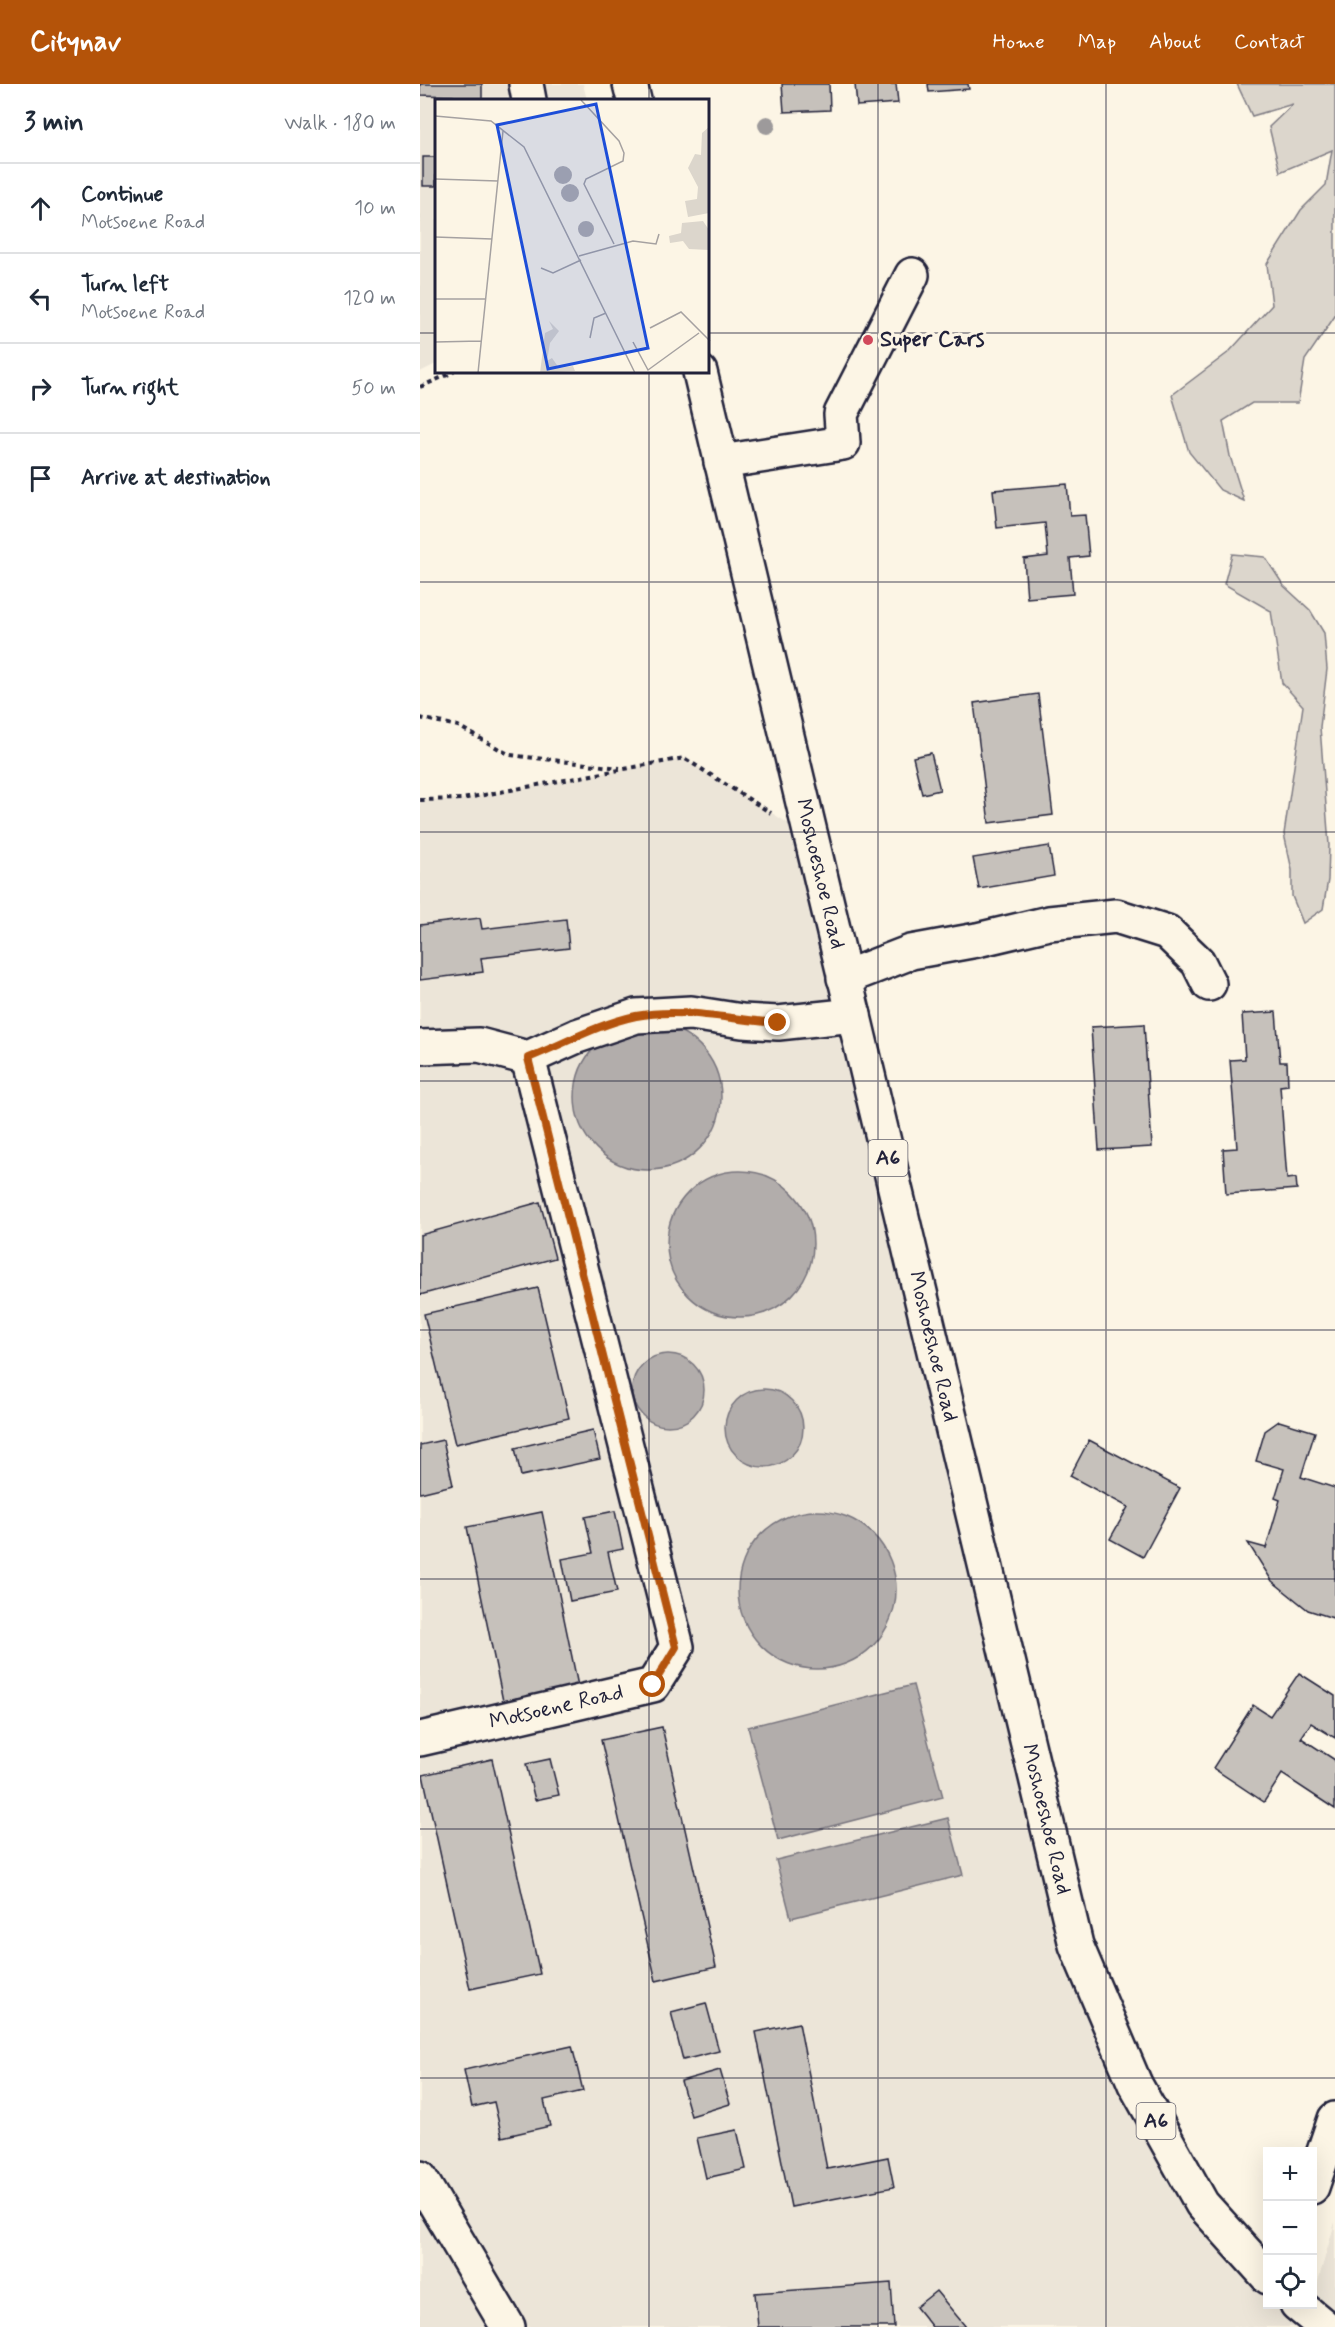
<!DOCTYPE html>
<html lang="en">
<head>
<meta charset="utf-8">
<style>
  :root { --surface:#fff; --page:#f2f2f3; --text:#1f2937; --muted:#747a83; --line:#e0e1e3; --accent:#b45309 }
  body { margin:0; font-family:Mynerve,sans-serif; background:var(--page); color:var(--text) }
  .controls { position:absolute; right:18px; bottom:18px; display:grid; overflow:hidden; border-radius:0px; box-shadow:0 6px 24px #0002 }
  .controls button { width:54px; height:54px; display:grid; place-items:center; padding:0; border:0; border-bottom:2px solid var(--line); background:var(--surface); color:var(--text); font:30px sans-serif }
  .stop { position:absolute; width:18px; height:18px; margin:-14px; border:4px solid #b45309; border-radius:50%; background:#fff }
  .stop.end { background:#b45309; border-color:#fff; box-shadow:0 2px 6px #0008 }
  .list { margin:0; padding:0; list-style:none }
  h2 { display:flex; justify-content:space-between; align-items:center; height:78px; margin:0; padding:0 24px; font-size:26px }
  h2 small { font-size:20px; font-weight:400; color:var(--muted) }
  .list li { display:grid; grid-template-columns:39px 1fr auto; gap:18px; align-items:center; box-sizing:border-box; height:90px; padding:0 24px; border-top:2px solid var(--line) }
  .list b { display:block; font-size:22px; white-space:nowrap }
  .list p { margin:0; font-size:20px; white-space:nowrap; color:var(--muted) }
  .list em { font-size:20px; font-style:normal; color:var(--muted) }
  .icon { flex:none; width:33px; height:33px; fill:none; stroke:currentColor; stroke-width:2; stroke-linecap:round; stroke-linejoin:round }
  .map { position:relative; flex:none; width:915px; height:2243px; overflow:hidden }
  header { display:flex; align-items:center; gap:36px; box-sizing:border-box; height:84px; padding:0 30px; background:var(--accent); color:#fff }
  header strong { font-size:28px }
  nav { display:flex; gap:33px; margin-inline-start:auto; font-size:21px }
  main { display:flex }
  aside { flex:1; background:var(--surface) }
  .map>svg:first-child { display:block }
  .built { fill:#ece5d8 }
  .green { fill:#dcd6cc; stroke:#7f7c84; stroke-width:1.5 }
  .water { fill:#b2adab; stroke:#78757e; stroke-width:1.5 }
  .building { fill:#c6c1bb; stroke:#22223b; stroke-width:1.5 }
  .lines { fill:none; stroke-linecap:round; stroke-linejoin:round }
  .minor-casing { stroke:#22223b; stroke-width:38 }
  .major-casing { stroke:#22223b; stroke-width:38 }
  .path { stroke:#22223b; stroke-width:4; stroke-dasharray:4.5 4.5; stroke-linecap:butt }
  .minor { stroke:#fcf5e5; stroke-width:33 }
  .major { stroke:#fcf5e5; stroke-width:33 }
  .tree { fill:#9d9a9b }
  .route { stroke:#b45309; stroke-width:8 }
  .grid { fill:none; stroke:#22223b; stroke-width:1.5; stroke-opacity:0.55 }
  .poi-dot { fill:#d1495b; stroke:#fcf5e5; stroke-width:2 }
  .labels { text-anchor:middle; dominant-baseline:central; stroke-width:6; stroke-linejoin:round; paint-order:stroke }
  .shield { fill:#fcf5e5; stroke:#63616e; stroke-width:1.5 }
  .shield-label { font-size:21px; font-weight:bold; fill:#22223b }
  .poi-label { font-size:22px; font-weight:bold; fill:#22223b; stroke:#fcf5e5; text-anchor:start }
  .street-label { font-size:22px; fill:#22223b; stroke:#fcf5e5 }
  .inset-road { fill:none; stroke:#a5a1a1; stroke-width:1.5 }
  .view { fill:#1d4ed8; fill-opacity:0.15; stroke:#1d4ed8; stroke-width:3 }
  .inset-edge { fill:none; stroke:#22223b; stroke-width:3 }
</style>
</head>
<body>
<header>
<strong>Citynav</strong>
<nav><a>Home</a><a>Map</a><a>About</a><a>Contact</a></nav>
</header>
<main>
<aside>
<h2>3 min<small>Walk · 180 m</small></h2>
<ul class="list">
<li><svg class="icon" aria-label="ahead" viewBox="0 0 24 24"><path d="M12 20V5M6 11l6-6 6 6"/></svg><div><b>Continue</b><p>Motsoene Road</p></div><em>10 m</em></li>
<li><svg class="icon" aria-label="left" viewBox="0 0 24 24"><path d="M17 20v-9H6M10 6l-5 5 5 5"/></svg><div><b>Turn left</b><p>Motsoene Road</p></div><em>120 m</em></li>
<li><svg class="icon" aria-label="right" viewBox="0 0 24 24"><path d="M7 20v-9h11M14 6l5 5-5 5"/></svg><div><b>Turn right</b></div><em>50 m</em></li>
<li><svg class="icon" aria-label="arrive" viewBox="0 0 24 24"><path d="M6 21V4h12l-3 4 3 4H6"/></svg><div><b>Arrive at destination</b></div></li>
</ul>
</aside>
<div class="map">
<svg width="915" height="2243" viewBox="0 0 915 2243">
  <rect width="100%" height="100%" fill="#fcf5e5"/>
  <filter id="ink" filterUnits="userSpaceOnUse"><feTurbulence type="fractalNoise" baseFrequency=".0167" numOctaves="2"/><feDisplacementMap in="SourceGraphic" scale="12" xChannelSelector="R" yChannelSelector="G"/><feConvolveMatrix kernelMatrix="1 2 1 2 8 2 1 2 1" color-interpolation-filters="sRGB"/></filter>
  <g filter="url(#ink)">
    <!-- built -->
    <g class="built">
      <path d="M 0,0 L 163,0 L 167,16 L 16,16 L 16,280 L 0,288 Z"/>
      <path d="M 264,674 L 390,753 L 656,1861 L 715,2000 L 847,2193 L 848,2220 L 877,2221 L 893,2215 L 915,2138 L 915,2243 L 0,2243 L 0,716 L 42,715 Z"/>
    </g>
    <!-- green -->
    <g class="green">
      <path d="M 817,0 L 915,0 L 915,232 L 885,276 L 878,319 L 832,319 L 803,337 L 810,372 L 824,417 L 800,406 L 769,368 L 752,311 L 809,268 L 852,221 L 847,180 L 881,126 L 906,101 L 912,66 L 860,88 L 849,43 L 873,20 L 832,32 Z"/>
      <path d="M 812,470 L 845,473 L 864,502 L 890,526 L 904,549 L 907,585 L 900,643 L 909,761 L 908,796 L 903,825 L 883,839 L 872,812 L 872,786 L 864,750 L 883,622 L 862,599 L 851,527 L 804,500 Z"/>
    </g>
    <!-- water -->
    <g class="water">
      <circle cx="228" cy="1013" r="73"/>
      <circle cx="320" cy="1160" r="73"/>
      <circle cx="248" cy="1306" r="36"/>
      <circle cx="344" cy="1344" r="39"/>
      <circle cx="397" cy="1506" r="79"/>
      <path d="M 493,1601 L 523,1713 L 358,1756 L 328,1643 Z"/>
      <path d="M 528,1734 L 543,1791 L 371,1834 L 356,1776 Z"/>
    </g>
    <!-- building -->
    <g class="building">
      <path d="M 0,0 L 62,0 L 62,16 L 33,16 L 33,12 L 0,11 Z"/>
      <path d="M 362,0 L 409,0 L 410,26 L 364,28 Z"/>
      <path d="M 435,0 L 476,0 L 478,19 L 437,22 Z"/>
      <path d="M 508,0 L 548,0 L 549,5 L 509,8 Z"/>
      <rect x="3" y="73" width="13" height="29"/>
      <path d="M 647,400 L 650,432 L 665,431 L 669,472 L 650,474 L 653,510 L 607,514 L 604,475 L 628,472 L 625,439 L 577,444 L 573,406 Z"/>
      <path d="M 618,610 L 633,731 L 569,739 L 554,619 Z"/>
      <path d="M 511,669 L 520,706 L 502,710 L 493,673 Z"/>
      <path d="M 629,762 L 634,792 L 559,805 L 553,774 Z"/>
      <path d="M 60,834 L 62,845 L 146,835 L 149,864 L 61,874 L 63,888 L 0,896 L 0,841 Z"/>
      <path d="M 856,928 L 860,978 L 867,978 L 868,1001 L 860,1002 L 867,1095 L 876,1094 L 877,1105 L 806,1110 L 803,1065 L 817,1064 L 810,976 L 825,975 L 822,930 Z"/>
      <path d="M 724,940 L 732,1063 L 679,1066 L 671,943 Z"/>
      <path d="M 120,1118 L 135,1174 L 0,1211 L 0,1151 Z"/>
      <path d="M 118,1204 L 149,1334 L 35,1360 L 4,1230 Z"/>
      <path d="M 859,1337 L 895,1348 L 881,1393 L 915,1404 L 915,1527 L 913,1534 L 888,1526 L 852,1497 L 828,1459 L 846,1464 L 860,1416 L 855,1414 L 864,1385 L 836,1377 L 845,1347 Z"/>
      <path d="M 173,1346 L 180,1375 L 101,1392 L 95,1364 Z"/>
      <path d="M 23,1356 L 33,1401 L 0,1409 L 0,1361 Z"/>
      <path d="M 669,1356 L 760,1404 L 723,1473 L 690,1455 L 708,1423 L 650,1392 Z"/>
      <path d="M 195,1427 L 203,1465 L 188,1468 L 197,1508 L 150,1517 L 142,1475 L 173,1469 L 165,1433 Z"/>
      <path d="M 122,1428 L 158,1602 L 83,1617 L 47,1443 Z"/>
      <path d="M 879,1589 L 915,1612 L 915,1654 L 891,1639 L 881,1654 L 915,1676 L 915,1725 L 862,1690 L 844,1718 L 793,1684 L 833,1621 L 850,1632 Z"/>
      <path d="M 242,1643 L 296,1883 L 236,1897 L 181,1656 Z"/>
      <path d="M 72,1675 L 120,1890 L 50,1905 L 3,1691 Z"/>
      <path d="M 130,1675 L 139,1711 L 115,1716 L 106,1680 Z"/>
      <path d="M 286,1919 L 299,1967 L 263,1976 L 251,1928 Z"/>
      <path d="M 379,1939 L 407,2085 L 468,2073 L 474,2103 L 371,2123 L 336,1948 Z"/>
      <path d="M 152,1962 L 163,2007 L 124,2016 L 130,2042 L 82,2053 L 74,2018 L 52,2023 L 44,1986 Z"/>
      <path d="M 300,1986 L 310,2020 L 271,2032 L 261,1997 Z"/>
      <path d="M 317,2046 L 326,2085 L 286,2094 L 277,2054 Z"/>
      <path d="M 471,2199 L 474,2243 L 338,2243 L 335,2209 Z"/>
      <path d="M 516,2207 L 546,2243 L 512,2243 L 496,2223 Z"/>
    </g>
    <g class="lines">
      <defs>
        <g id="minor">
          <path d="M 106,0 L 109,16"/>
          <path d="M 301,378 L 423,359 L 421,330 L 492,191"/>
          <path d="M 424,894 L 491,868 L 557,856 L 629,839 L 696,832 L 747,848 L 778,878 L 789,900"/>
          <path d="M 0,963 L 59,961 L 108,974 L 157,952 L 216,932 L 271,929 L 322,937 L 358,939 L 434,931"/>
          <path id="s1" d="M 0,1655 L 233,1601 L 257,1563 L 108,974"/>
          <path d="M 0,2094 L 88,2243"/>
          <path d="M 892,2103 L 915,2035"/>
        </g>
        <g id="major">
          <path d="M 210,0 L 214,16"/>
          <path id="s2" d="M 280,288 L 656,1861 L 715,2000 L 782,2120 L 848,2193"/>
          <path d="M 877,2220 L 905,2243"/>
        </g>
      </defs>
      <!-- minor casing -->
      <use href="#minor" class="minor-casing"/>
      <!-- major casing -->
      <use href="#major" class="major-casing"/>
      <!-- path -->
      <g class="path">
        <path d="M 0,303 L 34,288"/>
        <path d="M 0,634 L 38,642 L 90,671 L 200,684"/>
        <path d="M 0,716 L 42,715 L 264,674 L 351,729"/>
      </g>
      <!-- minor -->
      <use href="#minor" class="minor"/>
      <!-- major -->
      <use href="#major" class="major"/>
    </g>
    <!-- trees -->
    <circle class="tree" cx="347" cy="41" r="9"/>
  </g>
  <g class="lines" filter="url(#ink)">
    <!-- route -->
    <path class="route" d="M 233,1601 L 256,1563 L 108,974 C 144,960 178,940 216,932 C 263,923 311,936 358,939"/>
  </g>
  <!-- grid -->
  <path class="grid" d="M 229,0 L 229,16M 458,0 L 458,2243M 686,0 L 686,2243M 0,249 L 16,249M 288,249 L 915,249M 229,288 L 229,2243M 0,498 L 915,498M 0,748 L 915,748M 0,997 L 915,997M 0,1246 L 915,1246M 0,1495 L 915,1495M 0,1745 L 915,1745M 0,1994 L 915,1994"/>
  <!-- markers -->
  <circle class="poi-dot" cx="448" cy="256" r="6"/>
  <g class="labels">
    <!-- shield labels -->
    <g class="shield">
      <rect x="448.5" y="1056" width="39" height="36" rx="4.5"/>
      <rect x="716.5" y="2019" width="39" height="36" rx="4.5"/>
    </g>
    <g class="shield-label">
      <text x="468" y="1074">A6</text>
      <text x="736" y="2037">A6</text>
    </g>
    <!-- poi labels -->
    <g class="poi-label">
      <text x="460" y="256">Super Cars</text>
    </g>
    <!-- street labels -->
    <g class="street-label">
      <text stroke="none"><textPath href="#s2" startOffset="516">Moshoeshoe Road</textPath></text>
      <text stroke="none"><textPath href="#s2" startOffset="1002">Moshoeshoe Road</textPath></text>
      <text stroke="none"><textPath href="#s1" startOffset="140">Motsoene Road</textPath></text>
      <text stroke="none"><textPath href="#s2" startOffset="1488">Moshoeshoe Road</textPath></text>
    </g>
  </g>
  <!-- overview -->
  <g transform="translate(15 15)">
    <rect width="274" height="274" fill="#fcf5e5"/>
    <path d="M 274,28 L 274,114 L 253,118 L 250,102 L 262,100 L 263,88 L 253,69 L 260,55 L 266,56 L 267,34 ZM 268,122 L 274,131 L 274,151 L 254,150 L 248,142 L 235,144 L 234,137 L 246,134 L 247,124 ZM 114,222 L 124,232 L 115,244 L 112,262 L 117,259 L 124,269 L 138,267 L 140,272 L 105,274 L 110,234 L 118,230 Z" fill="#dcd6cc"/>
    <path d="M119 76a9 9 0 1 1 18 0a9 9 0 1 1-18 0ZM126 94a9 9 0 1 1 18 0a9 9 0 1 1-18 0ZM143 130a8 8 0 1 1 16 0a8 8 0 1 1-16 0Z" fill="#b2adab"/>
    <path class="inset-road" d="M 146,1 L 184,42 L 189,54 L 188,62 L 151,80 L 149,85 L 179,145M 0,17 L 56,22 L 89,48 L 200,274M 0,80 L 63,82M 0,138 L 57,140M 144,157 L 198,142 L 221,145 L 224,135M 106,169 L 118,174 L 146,161M 0,200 L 51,200M 215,229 L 246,213 L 275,242M 155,239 L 159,219 L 171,214M 0,243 L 46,242M 198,243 L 213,271 L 264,234M 43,274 L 68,32"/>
    <path class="view" d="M 161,5 L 213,249 L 113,270 L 62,26 Z"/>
    <rect width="274" height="274" class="inset-edge"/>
  </g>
</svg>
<div class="controls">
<button>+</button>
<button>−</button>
<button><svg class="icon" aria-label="locate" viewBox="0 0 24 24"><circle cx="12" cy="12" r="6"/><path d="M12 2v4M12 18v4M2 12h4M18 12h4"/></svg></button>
</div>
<div class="stop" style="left:233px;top:1601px"></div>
<div class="stop end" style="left:358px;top:939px"></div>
</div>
</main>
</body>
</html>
